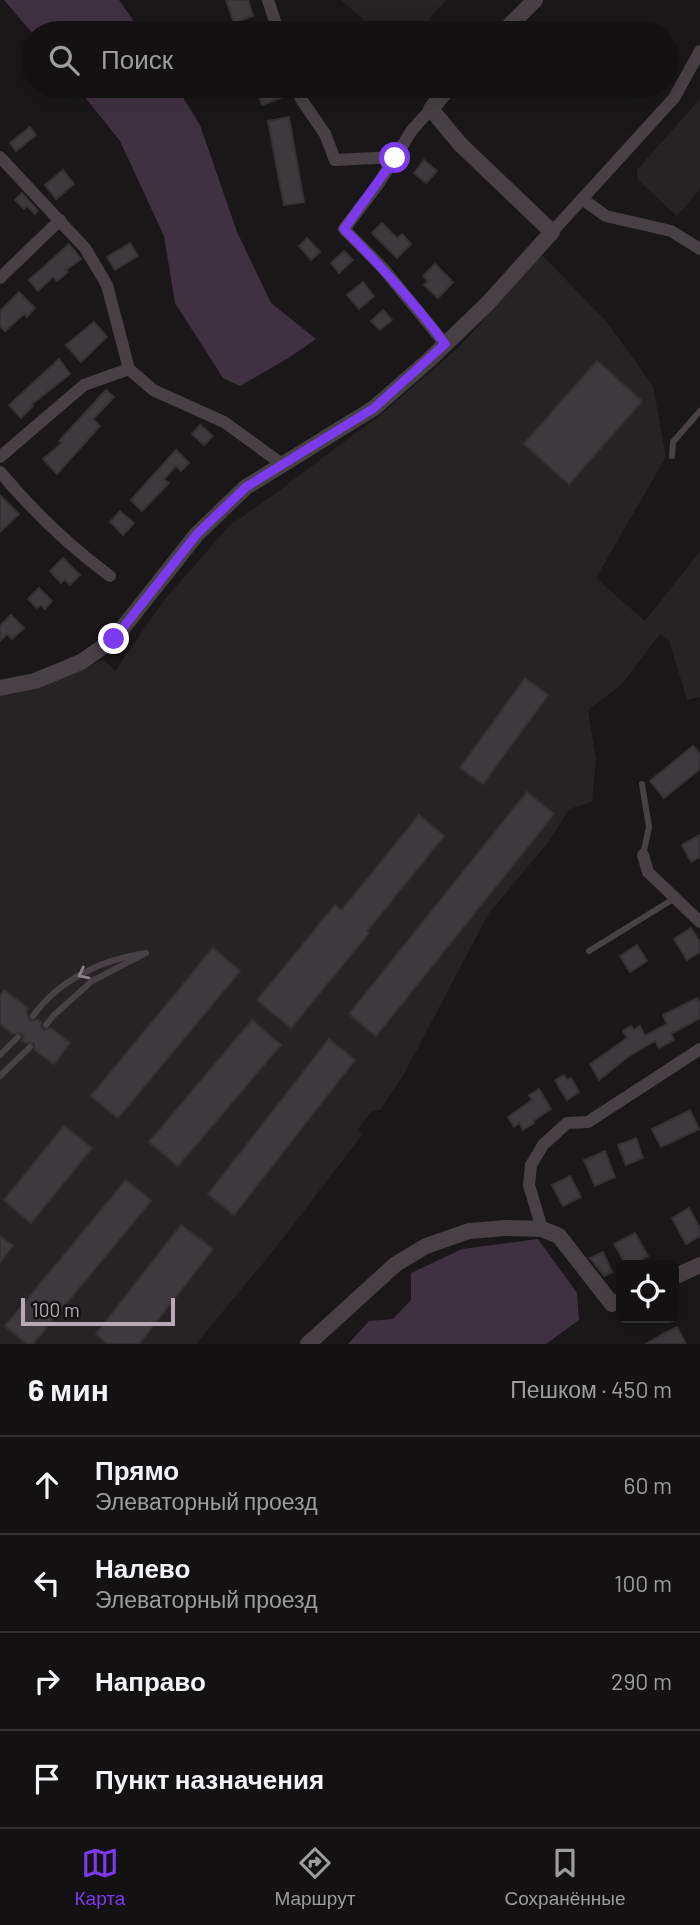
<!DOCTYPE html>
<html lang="ru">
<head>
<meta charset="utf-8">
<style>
  :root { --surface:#131112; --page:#201f20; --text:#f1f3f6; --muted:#9d9d9f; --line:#323132; --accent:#7c3aed }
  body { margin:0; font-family:Barlow,sans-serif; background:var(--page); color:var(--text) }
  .controls { position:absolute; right:21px; bottom:21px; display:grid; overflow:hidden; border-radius:10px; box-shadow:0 7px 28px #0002 }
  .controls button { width:63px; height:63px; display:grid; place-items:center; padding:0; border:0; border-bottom:2px solid var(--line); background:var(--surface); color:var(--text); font:35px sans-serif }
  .scale { position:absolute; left:21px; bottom:18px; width:154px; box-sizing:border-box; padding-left:7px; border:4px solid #b7aab5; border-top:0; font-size:19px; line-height:24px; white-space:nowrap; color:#b7aab5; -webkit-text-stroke:5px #141213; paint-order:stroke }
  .stop { position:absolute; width:21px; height:21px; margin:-16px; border:5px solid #7c3aed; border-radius:50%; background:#fff }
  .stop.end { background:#7c3aed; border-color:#fff; box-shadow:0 2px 7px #0008 }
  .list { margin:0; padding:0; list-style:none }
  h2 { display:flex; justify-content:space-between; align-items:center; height:91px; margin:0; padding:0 28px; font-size:30px }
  h2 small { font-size:23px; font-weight:400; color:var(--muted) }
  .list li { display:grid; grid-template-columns:46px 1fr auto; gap:21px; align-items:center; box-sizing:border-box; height:98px; padding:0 28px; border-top:2px solid var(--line) }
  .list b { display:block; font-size:26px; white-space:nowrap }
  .list p { margin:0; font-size:23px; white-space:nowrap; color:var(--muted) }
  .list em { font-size:23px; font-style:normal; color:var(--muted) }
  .icon { flex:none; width:38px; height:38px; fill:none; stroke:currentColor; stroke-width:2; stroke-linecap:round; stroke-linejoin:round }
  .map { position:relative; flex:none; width:700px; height:1344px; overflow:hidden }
  .search { position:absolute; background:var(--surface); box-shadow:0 7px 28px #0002; left:21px; right:21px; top:21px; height:77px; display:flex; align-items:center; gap:18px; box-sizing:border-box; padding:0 24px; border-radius:38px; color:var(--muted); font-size:26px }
  .sheet { height:483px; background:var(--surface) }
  nav { display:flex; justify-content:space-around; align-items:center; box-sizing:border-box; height:98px; border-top:2px solid var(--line); background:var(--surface); font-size:19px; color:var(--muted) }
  nav a { display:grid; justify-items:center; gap:4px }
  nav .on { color:var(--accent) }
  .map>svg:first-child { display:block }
  .built { fill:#252324 }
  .water { fill:#403140 }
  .building { fill:#3d393c; stroke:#343133; stroke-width:2 }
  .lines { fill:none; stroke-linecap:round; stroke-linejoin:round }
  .service { stroke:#474146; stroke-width:6 }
  .minor { stroke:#474146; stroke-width:12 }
  .tertiary { stroke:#474146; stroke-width:16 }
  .oneway { stroke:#8a8089 }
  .route { stroke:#7c3aed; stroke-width:9 }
</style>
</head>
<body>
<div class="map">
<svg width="700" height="1344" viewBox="0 0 700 1344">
  <rect width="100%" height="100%" fill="#191718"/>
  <!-- built -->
  <g class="built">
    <path d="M 341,0 L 446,0 L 417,33 L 379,33 Z"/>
    <path d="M 700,99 L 700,189 L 677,216 L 637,179 L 637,170 Z"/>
    <path d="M 541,254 L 606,321 L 653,386 L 666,457 L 596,578 L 645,621 L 700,551 L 700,697 L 687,700 L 669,640 L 660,634 L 622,684 L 588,710 L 596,759 L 592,802 L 569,809 L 549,841 L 489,913 L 404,1074 L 380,1110 L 371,1112 L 358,1129 L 362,1135 L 274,1250 L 196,1344 L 0,1344 L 0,696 L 14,694 L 104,660 L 115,671 L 165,599 L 230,525 L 272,496 L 385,411 L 460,346 Z"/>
  </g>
  <!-- water -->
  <g class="water">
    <path d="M 4,0 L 119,0 L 142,33 L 33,34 Z"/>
    <path d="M 76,86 L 176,86 L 200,125 L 237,232 L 271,303 L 316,339 L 290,357 L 240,386 L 223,378 L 175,303 L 164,236 L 120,141 Z"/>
    <path d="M 538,1239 L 577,1293 L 579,1320 L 546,1344 L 348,1344 L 369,1321 L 393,1319 L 411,1300 L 411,1273 L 462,1249 Z"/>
  </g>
  <!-- building -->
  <g class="building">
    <path d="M 226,0 L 248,0 L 253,16 L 234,23 Z"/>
    <path d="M 256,86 L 277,86 L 281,98 L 262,105 Z"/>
    <path d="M 289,117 L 304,202 L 284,205 L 268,121 Z"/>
    <path d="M 30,127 L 36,135 L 16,151 L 10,143 Z"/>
    <path d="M 424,160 L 437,171 L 426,183 L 414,173 Z"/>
    <path d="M 63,170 L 74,184 L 56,199 L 45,185 Z"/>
    <path d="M 22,193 L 38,211 L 35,214 L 27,206 L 24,209 L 15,200 Z"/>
    <path d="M 382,223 L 397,238 L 402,234 L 411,244 L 397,258 L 372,233 Z"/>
    <path d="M 307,238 L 320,252 L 311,260 L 299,246 Z"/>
    <path d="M 130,243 L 138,256 L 115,270 L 107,257 Z"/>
    <path d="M 69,244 L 81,259 L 66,270 L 68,272 L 57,281 L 53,277 L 38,291 L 29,280 Z"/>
    <path d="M 344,251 L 353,260 L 339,273 L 331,263 Z"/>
    <path d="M 435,264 L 453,282 L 438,298 L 424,285 L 428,281 L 423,276 Z"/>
    <path d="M 363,282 L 374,296 L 359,309 L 347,295 Z"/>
    <path d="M 19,292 L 35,308 L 27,317 L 24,314 L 5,331 L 0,326 L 0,311 Z"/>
    <path d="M 383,310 L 392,320 L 380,330 L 371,321 Z"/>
    <path d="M 94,322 L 107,337 L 81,362 L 66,345 Z"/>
    <path d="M 59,359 L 70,374 L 32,404 L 33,406 L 21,418 L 9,405 Z"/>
    <path d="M 597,361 L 642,401 L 569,484 L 524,444 Z"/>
    <path d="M 106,390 L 114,397 L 93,419 L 100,426 L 57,474 L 43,459 L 62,443 L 59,441 Z"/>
    <path d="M 200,425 L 213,436 L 204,445 L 192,434 Z"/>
    <path d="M 176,450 L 189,463 L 181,471 L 176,466 L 164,479 L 169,483 L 142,511 L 131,500 Z"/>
    <path d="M 0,495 L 19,514 L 0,532 Z"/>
    <path d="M 120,511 L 134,523 L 123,535 L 110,522 Z"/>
    <path d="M 63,558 L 80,575 L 70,585 L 65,579 L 61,583 L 50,571 Z"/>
    <path d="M 39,588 L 52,601 L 45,609 L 41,605 L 37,608 L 28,599 Z"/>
    <path d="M 11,615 L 24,628 L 12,639 L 7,634 L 0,641 L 0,626 Z"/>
    <path d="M 525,678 L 548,695 L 483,784 L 460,768 Z"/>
    <path d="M 693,746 L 700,754 L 700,769 L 664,798 L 650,781 Z"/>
    <path d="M 527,792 L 554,814 L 376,1036 L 349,1014 Z"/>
    <path d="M 419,815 L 444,836 L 367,931 L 369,933 L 291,1028 L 257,1000 L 335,905 L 342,910 Z"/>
    <path d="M 700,835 L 700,857 L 691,862 L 682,845 Z"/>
    <path d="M 691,928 L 700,942 L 700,952 L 687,960 L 674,939 Z"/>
    <path d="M 637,945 L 647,961 L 630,972 L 620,956 Z"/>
    <path d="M 213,948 L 240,971 L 118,1118 L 91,1096 Z"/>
    <path d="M 4,990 L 28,1008 L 26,1011 L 30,1021 L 38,1019 L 41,1022 L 41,1026 L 43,1030 L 51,1028 L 70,1043 L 54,1064 L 35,1050 L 34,1043 L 26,1043 L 22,1041 L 24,1036 L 21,1033 L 13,1034 L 0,1024 L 0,996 Z"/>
    <path d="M 697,998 L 700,1003 L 700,1018 L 671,1034 L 674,1040 L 659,1048 L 655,1041 L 629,1056 L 599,1080 L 590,1064 L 627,1038 L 623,1031 L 631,1026 L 634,1030 L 640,1026 L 645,1036 L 667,1024 L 663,1015 Z"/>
    <path d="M 252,1020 L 281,1045 L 178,1166 L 149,1142 Z"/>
    <path d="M 329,1039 L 355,1060 L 234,1215 L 208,1194 Z"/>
    <path d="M 564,1075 L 567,1080 L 571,1078 L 579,1092 L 567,1100 L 555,1080 Z"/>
    <path d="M 539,1089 L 551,1109 L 533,1121 L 534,1123 L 523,1130 L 519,1123 L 514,1127 L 508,1117 L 532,1100 L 529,1095 Z"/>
    <path d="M 690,1110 L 699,1129 L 661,1147 L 652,1129 Z"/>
    <path d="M 64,1126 L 92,1148 L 31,1223 L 4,1200 Z"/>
    <path d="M 636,1138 L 643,1158 L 626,1165 L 618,1145 Z"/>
    <path d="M 605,1151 L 615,1177 L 595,1186 L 584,1160 Z"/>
    <path d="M 570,1176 L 581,1197 L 563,1206 L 552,1185 Z"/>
    <path d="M 126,1180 L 151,1201 L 33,1344 L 27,1344 L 5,1326 Z"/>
    <path d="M 689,1208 L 700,1228 L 700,1236 L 686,1244 L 672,1218 Z"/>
    <path d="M 181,1225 L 213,1249 L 139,1344 L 108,1344 L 96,1334 Z"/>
    <path d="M 635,1233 L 648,1256 L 631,1265 L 626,1265 L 614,1244 Z"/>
    <path d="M 0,1236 L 13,1246 L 0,1262 Z"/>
    <path d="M 603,1252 L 612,1272 L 604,1276 L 590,1258 Z"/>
    <path d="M 677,1327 L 686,1344 L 646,1344 L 663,1334 Z"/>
  </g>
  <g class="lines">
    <!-- service -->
    <g class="service">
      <path d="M 672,456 L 673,442 L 700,411"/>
      <path d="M 642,784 L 649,827 L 643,855"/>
      <path d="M 589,951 L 675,898"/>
      <path d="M 33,1016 C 59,980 102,959 146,953"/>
      <path d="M 46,1025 L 53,1016 L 92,981 L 144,954"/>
      <path d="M 0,1055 L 18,1037"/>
      <path d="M 0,1076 L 30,1047"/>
    </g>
    <!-- minor -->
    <g class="minor">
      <path d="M 268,0 L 279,33"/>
      <path d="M 296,86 L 301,99 L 325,134 L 335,160 L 395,157"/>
      <path d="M 431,109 L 412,130 L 379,183 L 344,229 L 382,267 L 445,344"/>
      <path d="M 0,157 L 85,248 L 107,285 L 129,369 L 153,390 L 224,422 L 282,464"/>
      <path d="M 582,199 L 606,216 L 671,231 L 700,249"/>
      <path d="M 552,232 L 674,98 L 700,51"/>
      <path d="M 0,278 L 60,220"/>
      <path d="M 0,457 L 84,385 L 129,369"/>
      <path d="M 0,472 C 33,511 69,546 110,576"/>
      <path d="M 643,855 L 648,872 L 700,922"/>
      <path d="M 542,1229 L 529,1185 L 531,1165 L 543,1145 L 567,1123 L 588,1122 L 700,1049"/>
    </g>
    <!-- tertiary -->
    <g class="tertiary">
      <path d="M 502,33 L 535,0"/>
      <path d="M 0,688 L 35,681 L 81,662 L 114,639 L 197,534 L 246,487 L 374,408 L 429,360 L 488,303 L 552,232 L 460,144 L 431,109 L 450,86"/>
      <path d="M 674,1277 L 700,1265"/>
      <path d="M 308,1344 L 396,1264 L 426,1246 L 469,1231 L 506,1228 L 542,1229 L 559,1236 L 612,1304 L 621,1300"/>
    </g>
  </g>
  <!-- one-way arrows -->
  <defs><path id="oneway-chevron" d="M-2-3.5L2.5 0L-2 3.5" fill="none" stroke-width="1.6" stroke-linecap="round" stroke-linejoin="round" transform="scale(1.75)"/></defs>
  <use class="oneway" href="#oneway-chevron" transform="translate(83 974) rotate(153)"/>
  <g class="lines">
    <!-- route -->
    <path class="route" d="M 114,639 L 197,534 L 246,487 L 374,408 L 445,344 C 415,303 381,266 344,229 L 395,158"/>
  </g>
</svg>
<div class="controls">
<button><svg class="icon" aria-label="locate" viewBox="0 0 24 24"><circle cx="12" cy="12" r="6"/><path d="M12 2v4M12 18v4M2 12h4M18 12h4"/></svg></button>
</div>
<div class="scale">100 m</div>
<div class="stop" style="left:395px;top:158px"></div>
<div class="stop end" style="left:114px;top:639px"></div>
<div class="search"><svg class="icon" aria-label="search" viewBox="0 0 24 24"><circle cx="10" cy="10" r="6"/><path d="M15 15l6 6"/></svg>Поиск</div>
</div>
<section class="sheet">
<h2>6 мин<small>Пешком · 450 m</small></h2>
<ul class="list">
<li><svg class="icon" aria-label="ahead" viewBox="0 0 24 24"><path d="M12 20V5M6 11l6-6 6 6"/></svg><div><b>Прямо</b><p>Элеваторный проезд</p></div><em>60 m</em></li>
<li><svg class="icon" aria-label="left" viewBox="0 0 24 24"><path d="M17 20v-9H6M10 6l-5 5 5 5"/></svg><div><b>Налево</b><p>Элеваторный проезд</p></div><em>100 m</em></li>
<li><svg class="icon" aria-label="right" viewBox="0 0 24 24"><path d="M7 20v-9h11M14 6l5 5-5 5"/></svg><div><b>Направо</b></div><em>290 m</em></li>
<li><svg class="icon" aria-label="arrive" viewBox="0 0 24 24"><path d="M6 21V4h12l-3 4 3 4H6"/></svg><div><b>Пункт назначения</b></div></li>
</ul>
</section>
<nav>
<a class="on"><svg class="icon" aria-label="map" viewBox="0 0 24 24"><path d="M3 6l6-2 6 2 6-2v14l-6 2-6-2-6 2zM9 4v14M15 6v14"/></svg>Карта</a>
<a><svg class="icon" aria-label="directions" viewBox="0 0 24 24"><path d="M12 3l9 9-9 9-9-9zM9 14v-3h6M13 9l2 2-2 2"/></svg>Маршрут</a>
<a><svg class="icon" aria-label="saved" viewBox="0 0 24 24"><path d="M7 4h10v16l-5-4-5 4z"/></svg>Сохранённые</a>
</nav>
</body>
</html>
